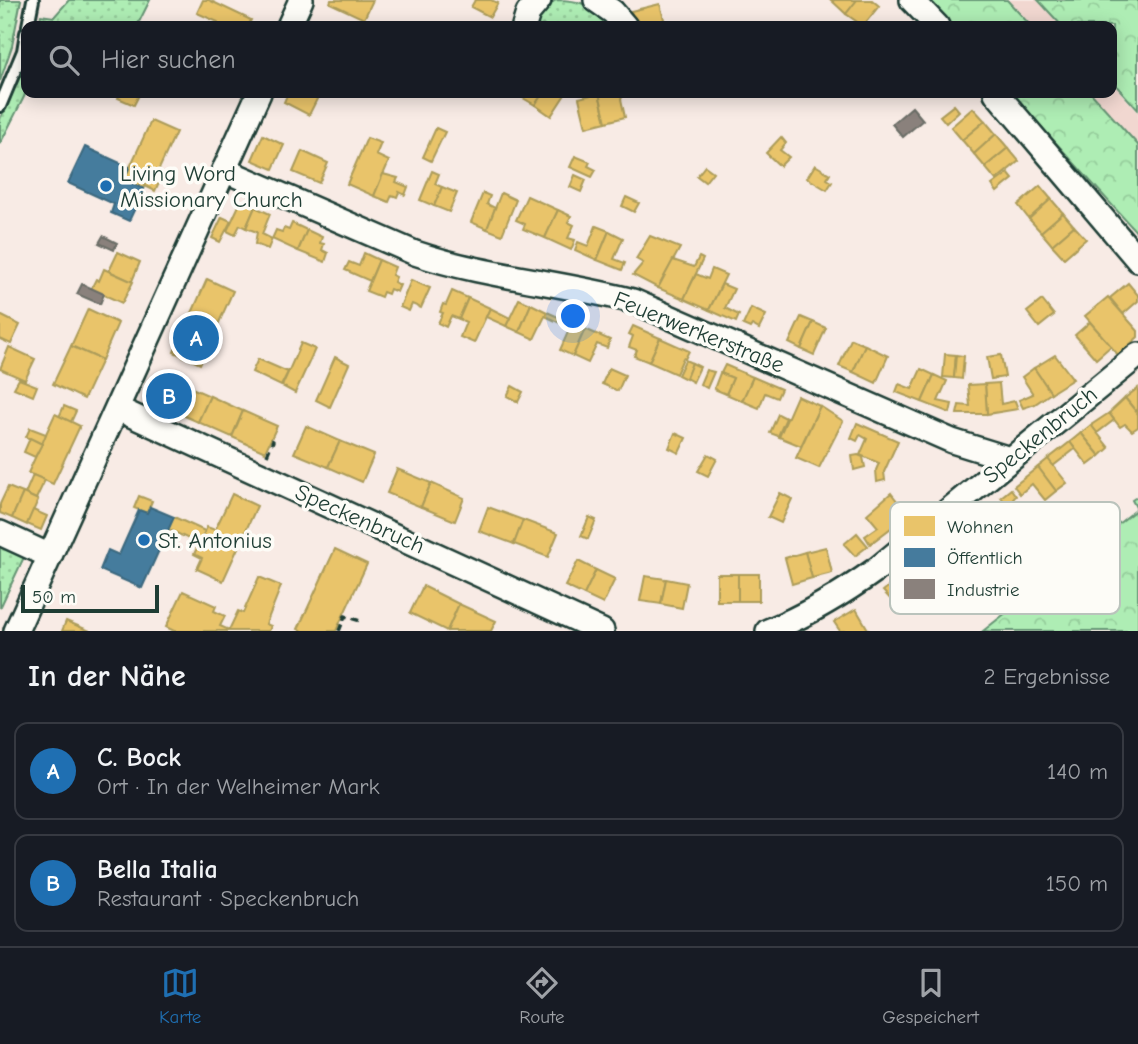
<!DOCTYPE html>
<html lang="de">
<head>
<meta charset="utf-8">
<style>
  :root { --surface:#171b24; --page:#242831; --text:#f1f3f6; --muted:#9ea1a6; --line:#363941; --accent:#1f6fb2 }
  body { margin:0; font-family:"Comic Neue",sans-serif; background:var(--page); color:var(--text) }
  .scale { position:absolute; left:21px; bottom:18px; width:138px; box-sizing:border-box; padding-left:7px; border:4px solid #1f3d34; border-top:0; font-size:19px; line-height:24px; white-space:nowrap; color:#1f3d34; -webkit-text-stroke:5px #fdfcf7; paint-order:stroke }
  .you { position:absolute; left:574px; top:317px; width:24px; height:24px; margin:-18px; border:5px solid #fff; border-radius:50%; background:#1a73e8; box-shadow:0 0 0 10px #1a73e833 }
  .badge { display:grid; place-items:center; width:46px; height:46px; border-radius:50%; background:var(--accent); color:#fff; font-size:23px; font-weight:700 }
  .pin { position:absolute; translate:-50% -50%; border:4px solid #fff; box-shadow:0 2px 7px #0006 }
  .list { margin:0; padding:0; list-style:none }
  h2 { display:flex; justify-content:space-between; align-items:center; height:91px; margin:0; padding:0 28px; font-size:30px }
  h2 small { font-size:23px; font-weight:400; color:var(--muted) }
  .list li { display:grid; grid-template-columns:46px 1fr auto; gap:21px; align-items:center; box-sizing:border-box; height:98px; margin:0 14px 14px; padding:0 14px; border:2px solid var(--line); border-radius:14px }
  .list b { display:block; font-size:26px; white-space:nowrap }
  .list p { margin:0; font-size:23px; white-space:nowrap; color:var(--muted) }
  .list em { font-size:23px; font-style:normal; color:var(--muted) }
  .icon { flex:none; width:38px; height:38px; fill:none; stroke:currentColor; stroke-width:2; stroke-linecap:round; stroke-linejoin:round }
  .map { position:relative; flex:none; width:1138px; height:631px; overflow:hidden }
  .search { position:absolute; background:var(--surface); box-shadow:0 4px 18px #0003; left:21px; right:21px; top:21px; height:77px; display:flex; align-items:center; gap:18px; box-sizing:border-box; padding:0 24px; border-radius:14px; color:var(--muted); font-size:26px }
  .sheet { height:315px; background:var(--surface) }
  nav { display:flex; justify-content:space-around; align-items:center; box-sizing:border-box; height:98px; border-top:2px solid var(--line); background:var(--surface); font-size:19px; color:var(--muted) }
  nav a { display:grid; justify-items:center; gap:4px }
  nav .on { color:var(--accent) }
  .map>svg:first-child { display:block }
  .built { fill:#f1d7d0 }
  .grass { fill:url(#grass-dots); stroke:#669574; stroke-width:2 }
  .forest { fill:url(#forest-crowns); stroke:#669574; stroke-width:2 }
  .homes { fill:#e9c46a; stroke:#ac9c5a; stroke-width:2 }
  .public { fill:#457b9d; stroke:#3a687e; stroke-width:2 }
  .industry { fill:#8a817c; stroke:#6a6d66; stroke-width:2 }
  .lines { fill:none; stroke-linecap:round; stroke-linejoin:round }
  .service-casing { stroke:#1f3d34; stroke-width:16 }
  .minor-casing { stroke:#1f3d34; stroke-width:28 }
  .path { stroke:#1f3d34; stroke-width:3.5; stroke-dasharray:7 5; stroke-linecap:butt }
  .service { stroke:#fdfcf7; stroke-width:10 }
  .minor { stroke:#fdfcf7; stroke-width:23 }
  .poi-dot { fill:#1f6fb2; stroke:#fdfcf7; stroke-width:2.5 }
  .labels { text-anchor:middle; dominant-baseline:central; stroke-width:7; stroke-linejoin:round; paint-order:stroke }
  .poi-label { font-size:23px; fill:#1f3d34; stroke:#fdfcf7; text-anchor:start }
  .street-label { font-size:23px; fill:#1f3d34; stroke:#fdfcf7 }
  .key { fill:#fdfcf7; stroke:#bac3bc; stroke-width:2 }
  .key-label { font-size:19px; fill:#1f3d34 }
</style>
</head>
<body>
<div class="map">
<svg width="1138" height="631" viewBox="0 0 1138 631">
  <defs>
    <pattern id="grass-dots" width="8" height="8" patternUnits="userSpaceOnUse" patternTransform="scale(1.75)"><rect width="8" height="8" fill="#aeedb4"/><path d="M2 2h.1M6 6h.1" fill="none" stroke="#95cc9b" stroke-width="1.8" stroke-linecap="round"/></pattern>
    <pattern id="forest-crowns" width="20" height="18" patternUnits="userSpaceOnUse" patternTransform="scale(1.75)"><rect width="20" height="18" fill="#aeedb4"/><path d="M2 6a3 3 0 1 1 6 0M12 15a3 3 0 1 1 6 0" fill="none" stroke="#95cc9b"/></pattern>
  </defs>
  <rect width="100%" height="100%" fill="#f8ebe5"/>
  <filter id="ink" filterUnits="userSpaceOnUse"><feTurbulence type="fractalNoise" baseFrequency=".0143" numOctaves="2"/><feDisplacementMap in="SourceGraphic" scale="14" xChannelSelector="R" yChannelSelector="G"/><feConvolveMatrix kernelMatrix="1 2 1 2 8 2 1 2 1" color-interpolation-filters="sRGB"/></filter>
  <g filter="url(#ink)">
    <!-- built -->
    <g class="built">
      <path d="M 1007,0 L 1037,0 L 1061,26 L 1031,26 Z"/>
      <path d="M 1112,83 L 1138,112 L 1138,145 L 1091,93 L 1112,93 Z"/>
    </g>
    <!-- grass -->
    <g class="grass">
      <path d="M 0,0 L 21,0 L 12,46 L 0,81 Z"/>
      <path d="M 69,0 L 150,0 L 137,26 L 38,26 L 41,15 L 54,17 Z"/>
      <path d="M 556,0 C 587,0 592,8 616,26 L 533,26 L 544,8 Z"/>
      <path d="M 26,60 L 26,93 L 0,144 L 0,119 Z"/>
      <path d="M 0,544 L 25,555 L 0,608 Z"/>
    </g>
    <!-- forest -->
    <g class="forest">
      <path d="M 929,0 L 1007,0 L 1031,26 L 952,26 Z"/>
      <path d="M 1038,0 L 1138,0 L 1138,110 L 1112,81 L 1112,26 L 1062,26 Z"/>
      <path d="M 1011,93 L 1091,93 L 1138,145 L 1138,234 Z"/>
      <path d="M 1138,496 L 1138,631 L 983,631 L 1137,509 L 1132,500 Z"/>
    </g>
    <!-- homes -->
    <g class="homes">
      <path d="M 203,0 L 209,0 L 251,20 L 248,26 L 216,26 L 218,22 L 197,13 Z"/>
      <path d="M 331,0 L 373,0 L 364,19 L 330,3 Z"/>
      <path d="M 475,0 L 491,0 L 498,3 L 490,17 L 471,7 Z"/>
      <path d="M 831,0 L 857,0 L 846,14 Z"/>
      <path d="M 857,0 L 872,0 L 879,6 L 863,26 L 846,14 Z"/>
      <path d="M 660,4 L 665,23 L 654,26 L 635,26 L 631,11 Z"/>
      <path d="M 120,93 L 140,93 L 134,105 L 118,98 Z"/>
      <path d="M 288,93 L 320,93 L 309,115 L 284,102 Z"/>
      <path d="M 520,93 L 543,93 L 535,105 L 518,95 Z"/>
      <path d="M 543,93 L 566,93 L 551,116 L 535,105 Z"/>
      <path d="M 599,93 L 606,122 L 586,127 L 579,98 Z"/>
      <path d="M 599,93 L 625,93 L 621,99 L 625,117 L 606,122 Z"/>
      <path d="M 954,105 L 959,111 L 946,123 L 940,116 Z"/>
      <path d="M 973,108 L 985,121 L 962,140 L 951,127 Z"/>
      <path d="M 151,121 L 176,132 L 155,178 L 150,176 L 144,189 L 124,180 Z"/>
      <path d="M 985,121 L 996,134 L 974,154 L 962,140 Z"/>
      <path d="M 436,128 L 445,132 L 431,161 L 423,157 Z"/>
      <path d="M 996,134 L 1008,148 L 985,167 L 974,154 Z"/>
      <path d="M 263,135 L 284,145 L 273,169 L 252,160 Z"/>
      <path d="M 781,137 L 786,143 L 780,150 L 789,157 L 780,166 L 766,153 Z"/>
      <path d="M 367,138 L 381,143 L 376,155 L 389,161 L 374,196 L 347,184 Z"/>
      <path d="M 1008,148 L 1019,161 L 996,180 L 985,167 Z"/>
      <path d="M 302,151 L 328,163 L 319,183 L 293,172 Z"/>
      <path d="M 575,156 L 590,162 L 588,166 L 596,170 L 592,177 L 570,167 Z"/>
      <path d="M 815,165 L 830,174 L 827,179 L 832,182 L 827,190 L 807,178 Z"/>
      <path d="M 705,166 L 713,172 L 705,182 L 697,176 Z"/>
      <path d="M 432,171 L 439,174 L 435,184 L 442,187 L 434,206 L 420,200 Z"/>
      <path d="M 1008,173 L 1013,179 L 997,192 L 992,185 Z"/>
      <path d="M 383,174 L 398,178 L 396,182 L 408,187 L 405,195 L 399,192 L 397,197 L 392,195 L 389,202 L 374,196 Z"/>
      <path d="M 575,175 L 586,180 L 581,192 L 570,187 Z"/>
      <path d="M 150,176 L 160,180 L 155,191 L 145,186 Z"/>
      <path d="M 1040,186 L 1051,199 L 1029,219 L 1018,205 Z"/>
      <path d="M 442,187 L 457,193 L 449,212 L 434,206 Z"/>
      <path d="M 483,193 L 490,196 L 487,204 L 495,208 L 487,229 L 471,222 Z"/>
      <path d="M 501,193 L 516,200 L 502,235 L 487,229 Z"/>
      <path d="M 527,196 L 558,210 L 545,238 L 523,229 L 525,224 L 516,220 Z"/>
      <path d="M 626,197 L 639,203 L 634,212 L 622,206 Z"/>
      <path d="M 1051,199 L 1063,213 L 1041,232 L 1029,219 Z"/>
      <path d="M 241,201 L 255,207 L 246,228 L 240,225 L 235,235 L 227,231 Z"/>
      <path d="M 255,207 L 270,214 L 262,234 L 272,239 L 268,249 L 255,244 L 257,232 L 246,228 Z"/>
      <path d="M 558,210 L 571,216 L 568,222 L 574,225 L 568,238 L 575,240 L 571,250 L 545,238 Z"/>
      <path d="M 1063,213 L 1074,226 L 1052,245 L 1041,232 Z"/>
      <path d="M 222,217 L 231,221 L 220,242 L 212,238 Z"/>
      <path d="M 292,223 L 307,230 L 298,251 L 272,239 L 276,230 L 282,232 L 284,228 L 289,230 Z"/>
      <path d="M 596,226 L 609,231 L 597,260 L 575,250 L 578,242 L 588,246 Z"/>
      <path d="M 1074,226 L 1086,239 L 1064,258 L 1052,245 Z"/>
      <path d="M 307,230 L 322,237 L 320,243 L 324,244 L 322,250 L 328,253 L 325,262 L 298,251 Z"/>
      <path d="M 609,231 L 623,238 L 614,259 L 625,263 L 622,270 L 597,260 Z"/>
      <path d="M 650,236 L 680,248 L 658,288 L 633,275 L 643,263 L 636,259 Z"/>
      <path d="M 118,252 L 140,262 L 132,281 L 133,282 L 109,271 Z"/>
      <path d="M 364,253 L 379,260 L 370,281 L 345,270 L 349,262 L 359,266 Z"/>
      <path d="M 699,257 L 703,259 L 684,299 L 658,288 L 673,260 L 694,267 Z"/>
      <path d="M 379,260 L 395,267 L 392,275 L 396,277 L 394,282 L 400,285 L 397,292 L 390,289 L 388,294 L 383,292 L 381,297 L 366,291 Z"/>
      <path d="M 104,269 L 133,282 L 122,303 L 91,289 L 96,279 L 99,281 Z"/>
      <path d="M 712,269 L 726,275 L 709,310 L 684,299 L 696,274 L 708,279 Z"/>
      <path d="M 207,279 L 233,291 L 218,325 L 192,313 Z"/>
      <path d="M 411,280 L 430,288 L 421,308 L 412,304 L 409,311 L 400,307 Z"/>
      <path d="M 1128,283 L 1138,295 L 1138,301 L 1123,314 L 1110,298 Z"/>
      <path d="M 722,284 L 734,289 L 725,308 L 739,315 L 736,322 L 709,310 Z"/>
      <path d="M 452,291 L 468,298 L 459,319 L 451,316 L 446,327 L 438,323 L 443,313 L 440,312 L 443,304 L 446,305 Z"/>
      <path d="M 1108,297 L 1138,331 L 1138,337 L 1118,355 L 1085,316 Z"/>
      <path d="M 468,298 L 490,308 L 474,343 L 460,337 L 466,322 L 459,319 Z"/>
      <path d="M 519,299 L 531,304 L 519,332 L 506,326 Z"/>
      <path d="M 1042,300 L 1054,315 L 1039,327 L 1027,312 Z"/>
      <path d="M 531,304 L 547,312 L 534,339 L 519,332 Z"/>
      <path d="M 490,308 L 510,318 L 506,326 L 486,317 Z"/>
      <path d="M 751,308 L 766,315 L 759,329 L 752,325 L 750,328 L 743,325 Z"/>
      <path d="M 88,309 L 118,323 L 102,360 L 71,346 Z"/>
      <path d="M 547,312 L 572,323 L 570,328 L 545,316 Z"/>
      <path d="M 192,313 L 218,325 L 200,364 L 174,352 Z"/>
      <path d="M 0,315 L 20,325 L 11,344 L 0,339 Z"/>
      <path d="M 801,317 L 813,322 L 801,349 L 789,343 Z"/>
      <path d="M 813,322 L 826,328 L 814,355 L 801,349 Z"/>
      <path d="M 1090,322 L 1111,346 L 1096,359 L 1075,335 Z"/>
      <path d="M 572,323 L 585,329 L 573,356 L 560,350 Z"/>
      <path d="M 633,326 L 660,338 L 649,362 L 634,356 L 637,350 L 629,347 L 633,336 L 629,334 Z"/>
      <path d="M 585,329 L 610,340 L 607,348 L 597,344 L 588,363 L 573,356 Z"/>
      <path d="M 660,338 L 689,351 L 685,359 L 683,358 L 676,374 L 649,362 Z"/>
      <path d="M 851,339 L 865,345 L 853,372 L 839,366 Z"/>
      <path d="M 301,343 L 315,349 L 295,393 L 282,386 Z"/>
      <path d="M 865,345 L 888,356 L 876,383 L 853,372 Z"/>
      <path d="M 71,346 L 102,360 L 84,399 L 53,384 Z"/>
      <path d="M 9,347 L 35,359 L 25,380 L 0,369 Z"/>
      <path d="M 945,354 L 956,355 L 954,378 L 943,377 Z"/>
      <path d="M 956,355 L 964,356 L 962,379 L 954,378 Z"/>
      <path d="M 1001,355 L 1005,377 L 991,379 L 987,357 Z"/>
      <path d="M 1055,355 L 1073,379 L 1051,393 L 1034,368 Z"/>
      <path d="M 335,357 L 349,364 L 330,407 L 316,400 Z"/>
      <path d="M 258,359 L 288,372 L 281,386 L 252,372 Z"/>
      <path d="M 685,360 L 692,363 L 686,379 L 678,375 Z"/>
      <path d="M 692,363 L 700,367 L 693,382 L 686,378 Z"/>
      <path d="M 725,365 L 753,377 L 742,401 L 726,394 L 733,378 L 721,373 Z"/>
      <path d="M 609,368 L 625,375 L 618,391 L 602,384 Z"/>
      <path d="M 1034,368 L 1051,393 L 1035,404 L 1023,408 L 1019,400 L 1033,394 L 1022,377 Z"/>
      <path d="M 921,369 L 934,375 L 922,402 L 896,392 L 899,384 L 912,389 Z"/>
      <path d="M 706,370 L 714,372 L 707,388 L 700,384 Z"/>
      <path d="M 720,373 L 733,378 L 726,394 L 714,389 Z"/>
      <path d="M 934,375 L 947,381 L 938,401 L 952,404 L 950,413 L 922,402 Z"/>
      <path d="M 753,377 L 781,389 L 777,398 L 765,393 L 759,408 L 742,401 Z"/>
      <path d="M 19,379 L 37,386 L 33,396 L 14,388 Z"/>
      <path d="M 176,381 L 210,396 L 198,422 L 164,407 Z"/>
      <path d="M 999,383 L 1001,404 L 1015,401 L 1018,409 L 987,414 L 985,384 Z"/>
      <path d="M 985,384 L 987,414 L 957,414 L 959,405 L 970,406 L 968,385 Z"/>
      <path d="M 512,386 L 523,392 L 518,402 L 507,396 Z"/>
      <path d="M 1138,388 L 1138,414 L 1125,398 Z"/>
      <path d="M 210,396 L 243,411 L 232,437 L 198,422 Z"/>
      <path d="M 797,396 L 820,406 L 801,446 L 779,437 Z"/>
      <path d="M 1125,398 L 1138,414 L 1138,427 L 1132,431 L 1125,424 L 1120,427 L 1109,413 Z"/>
      <path d="M 64,406 L 76,411 L 71,422 L 59,417 Z"/>
      <path d="M 820,406 L 843,421 L 819,468 L 796,458 Z"/>
      <path d="M 243,411 L 277,426 L 265,452 L 232,437 Z"/>
      <path d="M 1109,413 L 1114,420 L 1097,433 L 1091,425 Z"/>
      <path d="M 55,414 L 80,426 L 53,484 L 28,473 Z"/>
      <path d="M 778,414 L 786,418 L 778,436 L 770,433 Z"/>
      <path d="M 857,423 L 898,441 L 884,472 L 885,480 L 877,482 L 876,470 L 879,463 L 860,455 L 867,439 L 860,435 L 857,441 L 851,438 Z"/>
      <path d="M 1091,425 L 1109,448 L 1100,456 L 1081,433 Z"/>
      <path d="M 306,426 L 340,441 L 328,467 L 294,453 Z"/>
      <path d="M 30,428 L 46,434 L 42,444 L 26,437 Z"/>
      <path d="M 675,433 L 686,438 L 679,453 L 669,448 Z"/>
      <path d="M 1081,433 L 1100,456 L 1088,465 L 1070,442 Z"/>
      <path d="M 30,438 L 42,444 L 35,457 L 24,452 Z"/>
      <path d="M 340,441 L 374,455 L 362,482 L 328,467 Z"/>
      <path d="M 1070,442 L 1075,449 L 1053,466 L 1048,459 Z"/>
      <path d="M 708,454 L 717,459 L 708,476 L 698,471 Z"/>
      <path d="M 858,455 L 863,457 L 865,467 L 854,470 L 852,456 Z"/>
      <path d="M 1048,459 L 1067,483 L 1056,491 L 1038,467 Z"/>
      <path d="M 1038,467 L 1056,491 L 1045,500 L 1032,484 L 1020,494 L 1014,486 Z"/>
      <path d="M 397,469 L 431,483 L 421,507 L 387,493 Z"/>
      <path d="M 33,475 L 45,480 L 36,499 L 25,494 Z"/>
      <path d="M 431,483 L 464,498 L 455,521 L 421,507 Z"/>
      <path d="M 8,487 L 23,493 L 12,518 L 0,513 L 0,504 Z"/>
      <path d="M 1011,489 L 1016,496 L 1013,499 L 1019,507 L 1016,510 L 1030,527 L 1019,536 L 1000,512 L 1008,506 L 1001,497 Z"/>
      <path d="M 23,493 L 38,500 L 27,525 L 12,518 Z"/>
      <path d="M 780,493 L 792,499 L 781,523 L 768,517 Z"/>
      <path d="M 891,493 L 908,515 L 870,544 L 865,536 L 878,527 L 867,514 Z"/>
      <path d="M 232,494 L 257,506 L 223,581 L 197,569 L 202,558 L 194,554 L 207,527 L 215,530 Z"/>
      <path d="M 139,496 L 152,501 L 147,513 L 134,508 Z"/>
      <path d="M 488,507 L 523,520 L 514,544 L 479,531 Z"/>
      <path d="M 33,510 L 47,516 L 41,530 L 27,524 Z"/>
      <path d="M 174,517 L 205,531 L 199,544 L 168,529 Z"/>
      <path d="M 589,517 L 596,520 L 588,539 L 581,536 Z"/>
      <path d="M 523,520 L 558,533 L 548,557 L 514,544 Z"/>
      <path d="M 857,533 L 868,546 L 855,556 L 844,544 Z"/>
      <path d="M 826,547 L 832,573 L 812,578 L 805,552 Z"/>
      <path d="M 335,549 L 367,564 L 336,631 L 303,631 L 298,629 Z"/>
      <path d="M 805,552 L 812,578 L 792,584 L 785,558 Z"/>
      <path d="M 578,561 L 596,570 L 584,595 L 565,586 Z"/>
      <path d="M 596,570 L 615,579 L 603,604 L 584,595 Z"/>
      <path d="M 905,573 L 924,597 L 903,613 L 883,591 Z"/>
      <rect x="717" y="574" width="21" height="27"/>
      <rect x="738" y="574" width="21" height="27"/>
      <path d="M 645,576 L 666,579 L 661,604 L 640,601 Z"/>
      <path d="M 259,577 L 281,586 L 266,624 L 271,626 L 269,631 L 174,631 L 166,627 L 183,591 L 216,606 L 214,611 L 225,616 L 220,626 L 229,630 L 238,611 L 243,613 Z"/>
      <path d="M 666,579 L 687,583 L 682,608 L 661,604 Z"/>
      <path d="M 423,586 L 459,604 L 447,631 L 410,613 Z"/>
      <path d="M 459,604 L 496,621 L 491,631 L 447,631 Z"/>
      <path d="M 856,609 L 869,631 L 840,631 L 834,622 Z"/>
      <path d="M 66,621 L 90,631 L 62,631 Z"/>
    </g>
    <!-- public -->
    <g class="public">
      <path d="M 85,147 L 129,167 L 124,180 L 144,189 L 129,221 L 111,213 L 114,204 L 68,183 Z"/>
      <path d="M 150,507 L 174,517 L 142,588 L 100,570 L 108,550 L 119,555 L 139,510 L 147,513 Z"/>
    </g>
    <!-- industry -->
    <g class="industry">
      <path d="M 912,107 L 923,120 L 903,137 L 892,124 Z"/>
      <path d="M 103,236 L 117,243 L 114,250 L 99,243 Z"/>
      <path d="M 82,284 L 104,294 L 100,304 L 77,294 Z"/>
    </g>
    <g class="lines">
      <defs>
        <g id="service">
          <path d="M 28,26 L 33,0"/>
          <path d="M 0,106 L 23,51 L 26,33"/>
        </g>
        <g id="minor">
          <path d="M 596,0 L 613,12 L 625,26"/>
          <path d="M 912,0 L 937,26"/>
          <path d="M 289,26 L 301,0"/>
          <path d="M 524,26 L 528,13 L 539,0"/>
          <path d="M 996,93 L 1138,260"/>
          <path d="M 224,170 L 415,253 C 486,277 561,282 633,301 L 952,441 L 1010,459"/>
          <path d="M 118,409 L 602,631"/>
          <path d="M 0,533 L 50,556"/>
          <path d="M 16,631 L 259,93"/>
          <path d="M 768,631 C 808,615 842,594 877,569 L 1138,355"/>
        </g>
      </defs>
      <!-- service casing -->
      <use href="#service" class="service-casing"/>
      <!-- minor casing -->
      <use href="#minor" class="minor-casing"/>
      <!-- path -->
      <g class="path">
        <path d="M 267,455 L 273,441 L 271,440"/>
        <path d="M 339,631 L 345,616 L 363,622"/>
      </g>
      <!-- service -->
      <use href="#service" class="service"/>
      <!-- minor -->
      <use href="#minor" class="minor"/>
    </g>
  </g>
  <!-- markers -->
  <g class="poi-dot">
    <circle cx="106" cy="186" r="7"/>
    <circle cx="144" cy="540" r="7"/>
  </g>
  <g class="labels">
    <!-- poi labels -->
    <g class="poi-label">
      <text x="120" y="173">Living Word<tspan x="120" dy="26">Missionary Church</tspan></text>
      <text x="158" y="540">St. Antonius</text>
    </g>
    <!-- street labels -->
    <g class="street-label">
      <text transform="translate(699 332) rotate(22)">Feuerwerkerstraße</text>
      <text transform="translate(1040 435) rotate(-39)">Speckenbruch</text>
      <text transform="translate(360 519) rotate(24)">Speckenbruch</text>
    </g>
  </g>
  <!-- legend -->
  <rect x="890" y="502" width="230" height="112" rx="10" class="key"/>
  <rect x="904" y="516" width="31" height="20" fill="#e9c46a"/>
  <rect x="904" y="548" width="31" height="19" fill="#457b9d"/>
  <rect x="904" y="579" width="31" height="20" fill="#8a817c"/>
  <g class="key-label">
    <text x="947" y="533">Wohnen</text>
    <text x="947" y="564">Öffentlich</text>
    <text x="947" y="596">Industrie</text>
  </g>
</svg>
<div class="scale">50 m</div>
<div class="you"></div>
<div class="pin badge" style="left:196px;top:338px">A</div>
<div class="pin badge" style="left:169px;top:396px">B</div>
<div class="search"><svg class="icon" aria-label="search" viewBox="0 0 24 24"><circle cx="10" cy="10" r="6"/><path d="M15 15l6 6"/></svg>Hier suchen</div>
</div>
<section class="sheet">
<h2>In der Nähe<small>2 Ergebnisse</small></h2>
<ul class="list">
<li><span class="badge">A</span><div><b>C. Bock</b><p>Ort · In der Welheimer Mark</p></div><em>140 m</em></li>
<li><span class="badge">B</span><div><b>Bella Italia</b><p>Restaurant · Speckenbruch</p></div><em>150 m</em></li>
</ul>
</section>
<nav>
<a class="on"><svg class="icon" aria-label="map" viewBox="0 0 24 24"><path d="M3 6l6-2 6 2 6-2v14l-6 2-6-2-6 2zM9 4v14M15 6v14"/></svg>Karte</a>
<a><svg class="icon" aria-label="directions" viewBox="0 0 24 24"><path d="M12 3l9 9-9 9-9-9zM9 14v-3h6M13 9l2 2-2 2"/></svg>Route</a>
<a><svg class="icon" aria-label="saved" viewBox="0 0 24 24"><path d="M7 4h10v16l-5-4-5 4z"/></svg>Gespeichert</a>
</nav>
</body>
</html>
